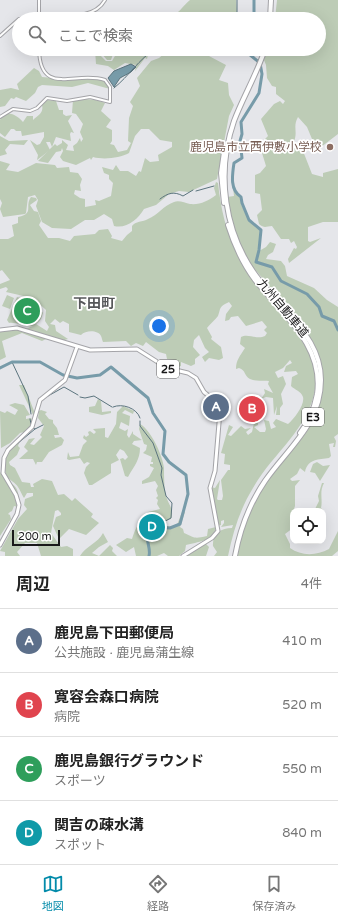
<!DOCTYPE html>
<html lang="ja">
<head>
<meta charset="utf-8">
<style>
  :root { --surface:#fff; --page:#f2f2f2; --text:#222; --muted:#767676; --line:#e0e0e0; --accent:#038baa }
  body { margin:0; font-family:"Varela Round","Noto Sans JP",sans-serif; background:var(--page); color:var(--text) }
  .controls { position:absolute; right:12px; bottom:12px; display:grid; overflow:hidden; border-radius:8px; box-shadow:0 4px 16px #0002 }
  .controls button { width:36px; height:36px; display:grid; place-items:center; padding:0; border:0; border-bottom:1px solid var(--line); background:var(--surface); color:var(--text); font:20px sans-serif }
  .scale { position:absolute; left:12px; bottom:10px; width:48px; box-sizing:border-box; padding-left:4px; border:2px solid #19191a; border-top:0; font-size:11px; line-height:14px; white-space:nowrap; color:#19191a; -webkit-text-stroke:3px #fff; paint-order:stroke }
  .you { position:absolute; left:159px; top:326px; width:14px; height:14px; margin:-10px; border:3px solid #fff; border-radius:50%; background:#1a73e8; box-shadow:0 0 0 6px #1a73e833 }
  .badge { display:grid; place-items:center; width:26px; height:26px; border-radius:50%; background:var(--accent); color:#fff; font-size:13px; font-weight:700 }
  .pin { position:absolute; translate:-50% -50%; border:2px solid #fff; box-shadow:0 1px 4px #0006 }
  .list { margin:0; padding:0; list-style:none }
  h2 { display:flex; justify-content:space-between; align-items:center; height:52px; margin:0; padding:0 16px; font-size:17px }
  h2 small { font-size:13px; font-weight:400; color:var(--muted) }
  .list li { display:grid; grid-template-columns:26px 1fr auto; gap:12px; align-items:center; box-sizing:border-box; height:64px; padding:0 16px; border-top:1px solid var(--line) }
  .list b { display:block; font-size:15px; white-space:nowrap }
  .list p { margin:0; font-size:13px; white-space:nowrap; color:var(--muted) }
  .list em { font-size:13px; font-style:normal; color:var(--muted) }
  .icon { flex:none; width:22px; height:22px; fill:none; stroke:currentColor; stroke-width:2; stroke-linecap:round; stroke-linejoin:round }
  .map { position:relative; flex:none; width:338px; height:556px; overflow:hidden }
  .search { position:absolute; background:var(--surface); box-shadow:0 4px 16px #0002; left:12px; right:12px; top:12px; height:44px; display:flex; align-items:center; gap:10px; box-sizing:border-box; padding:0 14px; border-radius:22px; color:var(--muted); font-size:15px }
  .sheet { height:308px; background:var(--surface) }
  nav { display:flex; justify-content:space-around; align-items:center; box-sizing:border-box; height:56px; border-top:1px solid var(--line); background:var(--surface); font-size:11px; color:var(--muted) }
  nav a { display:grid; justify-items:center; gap:2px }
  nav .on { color:var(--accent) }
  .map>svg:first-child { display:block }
  .green { fill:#bdccb6 }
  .water { fill:#779ba9; stroke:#5b747e }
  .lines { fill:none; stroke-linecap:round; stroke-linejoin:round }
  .stream { stroke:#5b747e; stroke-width:1 }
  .river { stroke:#779ba9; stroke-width:3 }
  .minor-casing { stroke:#a4a4a8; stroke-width:4 }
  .major-casing { stroke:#a4a4a8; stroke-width:5 }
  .highway-casing { stroke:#a4a4a8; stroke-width:6 }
  .minor { stroke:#fff; stroke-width:2 }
  .major { stroke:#fff; stroke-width:3 }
  .highway { stroke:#fff; stroke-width:4 }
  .education-dot { fill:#8d6e63; stroke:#fff; stroke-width:1.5 }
  .labels { text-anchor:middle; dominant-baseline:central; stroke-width:3.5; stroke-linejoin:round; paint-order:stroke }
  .shield { fill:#fff; stroke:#5e5e5f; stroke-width:1 }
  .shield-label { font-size:11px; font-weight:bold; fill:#19191a }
  .education-label { font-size:12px; fill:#785e54; stroke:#fff; text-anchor:end }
  .street-label { font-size:12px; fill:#19191a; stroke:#fff }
  .quarter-label { font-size:14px; font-weight:bold; fill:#56575a; stroke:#fff }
</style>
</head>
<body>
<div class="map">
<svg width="338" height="556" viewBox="0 0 338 556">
  <rect width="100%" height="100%" fill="#e5e6ea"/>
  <!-- green -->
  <g class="green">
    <path d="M 190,0 L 236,0 L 237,14 L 235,19 L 169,19 C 178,14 183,6 190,0 Z"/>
    <path d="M 277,0 L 338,0 L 338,134 L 321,147 L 312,139 L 307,127 L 298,117 C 292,128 299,131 293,144 L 303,151 L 312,174 L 323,177 L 323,173 L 338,169 L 338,222 L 323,222 L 308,227 L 308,241 L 310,242 L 321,238 L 289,263 L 288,259 L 294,248 L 296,249 L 297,247 L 294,241 L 291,243 L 289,239 L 281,239 L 272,226 C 266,226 265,229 259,224 L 257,215 L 262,210 L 260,194 L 255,193 L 255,175 L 260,173 L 266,166 L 262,153 L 265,139 L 268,136 L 261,119 L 274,104 L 280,101 L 283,104 L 285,101 L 276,94 L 276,87 L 272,86 L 267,78 L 266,65 L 264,60 L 268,49 L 319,49 L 319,19 L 275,19 Z"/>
    <path d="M 97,49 L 118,49 L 113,54 L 111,60 L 107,60 L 102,54 L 98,53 Z"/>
    <path d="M 119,49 L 152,49 L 149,51 L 147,59 L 145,58 L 135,71 L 136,65 L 125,63 L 114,70 L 108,66 L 96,64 L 95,50 L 106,61 L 112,61 Z"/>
    <path d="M 170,49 L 203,49 L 209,56 L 226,65 L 219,80 L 228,83 L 229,95 L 234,105 L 229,116 L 217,179 L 189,192 L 179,191 L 169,194 L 156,205 L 144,209 C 138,219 127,229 114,226 L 112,219 L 104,214 L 94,220 L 85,220 L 71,229 L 52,228 L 42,222 L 36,206 L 38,200 L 35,195 L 28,197 L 26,213 L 25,214 L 3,217 L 0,209 L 2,203 L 0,199 L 0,161 L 10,164 L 6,170 L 18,172 L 36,163 L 55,165 L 57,168 L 69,167 L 70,172 L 78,173 L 82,179 L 80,185 L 81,191 L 75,190 L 74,194 L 80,198 L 85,199 L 85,207 L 96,205 L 95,200 L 99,201 L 111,196 L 113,183 L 109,179 L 109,175 L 104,173 L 102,167 L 113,170 L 116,165 L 120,171 L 128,171 L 136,176 L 139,171 L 141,172 L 145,158 L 150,162 L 159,161 L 158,155 L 172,147 L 172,142 L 160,140 L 149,129 L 141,129 L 135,136 L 129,153 C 120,158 104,160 93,157 L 91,160 L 90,158 L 76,165 L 63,161 L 60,157 L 63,151 L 62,148 L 61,151 L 56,152 L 48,163 L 38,161 L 55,144 L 57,146 L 62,143 L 62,140 L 68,145 L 66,150 L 74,151 L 73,146 L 77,143 L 80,138 L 81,142 L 83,139 L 80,132 L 83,124 L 76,114 L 72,113 L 73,100 C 84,99 94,98 105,103 L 101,111 L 111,120 L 106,127 L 112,130 L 112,141 L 110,144 L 114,145 L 118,152 L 127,150 L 131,143 L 128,141 L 129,118 L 133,106 L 130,102 L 140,86 L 137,78 L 151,61 L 159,58 Z"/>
    <path d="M 34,68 L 39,71 L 42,77 C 50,77 58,80 67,80 C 82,81 101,70 110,89 L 88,83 L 72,87 L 42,85 L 38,87 L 35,93 L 26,101 L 16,97 L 14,99 L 11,98 L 5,106 L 0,107 L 0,90 L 11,88 L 19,90 L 17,84 Z"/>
    <path d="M 46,100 L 56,101 L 59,110 L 63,110 L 63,114 L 66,116 L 72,115 L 68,121 L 74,133 L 71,132 L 70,134 L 71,141 L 56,137 L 52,147 L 50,142 L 46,142 L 50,150 L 37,160 L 38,155 L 30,140 L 37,145 L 40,144 L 44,137 L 44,132 L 22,136 L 21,131 L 16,131 L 14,129 L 11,129 L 5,137 L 0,133 C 0,130 0,123 0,120 C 5,107 19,117 23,122 L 27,116 L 33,116 L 33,120 C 38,115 44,113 42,105 Z"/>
    <path d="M 0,136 L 9,141 L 28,140 L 24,145 L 10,144 L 5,150 L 7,154 L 0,156 Z"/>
    <path d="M 216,182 L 218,183 C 221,211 228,242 244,266 C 270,303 322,339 315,389 C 309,429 272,454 253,488 C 240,509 233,532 228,556 L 214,556 L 217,552 L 213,546 C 212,534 221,528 232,528 L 233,525 L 221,527 L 224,523 L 224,520 L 221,521 L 221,525 L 217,526 L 214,519 L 211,487 L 215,488 L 220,480 L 217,499 L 218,500 L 222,500 L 223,496 L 221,480 L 228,470 L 230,470 L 230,465 L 224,464 L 225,454 L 221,453 L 229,425 L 233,427 L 228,435 L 231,436 L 241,426 L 245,429 L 251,428 L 246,432 L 248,435 L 252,432 L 254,423 L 258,423 L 258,425 L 254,427 L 260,432 L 265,432 L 266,429 L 264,420 L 269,421 L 271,429 L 276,427 L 273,423 L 276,419 L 288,424 C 294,419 305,405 303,397 C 301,391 295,390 291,386 L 292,377 L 298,374 L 296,371 L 284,372 L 286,366 L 292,363 L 290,360 L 283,368 L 275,372 L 278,378 L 283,376 L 286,384 L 281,394 L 283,404 L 280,408 L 280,415 L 276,415 L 277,406 L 274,415 L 273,398 L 266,397 L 261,399 L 265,393 L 264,389 L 273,393 L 268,384 L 269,381 C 263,380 256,382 250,379 C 244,376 246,370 239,368 L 236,369 C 236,360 240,356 245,348 L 240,344 L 241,337 C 248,333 257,340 265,336 L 267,333 L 264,330 L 267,327 L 262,321 L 246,326 L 238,316 L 231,317 L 229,320 L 225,321 L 226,314 L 232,306 L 229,302 C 218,307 221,309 218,316 C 215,320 210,324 207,328 L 212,337 L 211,339 L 221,347 L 223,358 L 219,360 L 209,358 L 205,362 L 202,357 L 209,352 L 205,348 L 199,335 L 194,340 L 193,347 L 200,355 L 195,359 L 195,364 L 191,366 L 181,362 L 181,366 L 178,367 L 174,360 L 167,359 L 166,354 L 159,352 L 146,342 L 143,346 L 136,343 L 131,346 L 126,341 L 103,342 C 102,340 102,338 101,336 C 98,330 86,330 81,335 L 69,332 L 69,324 L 63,321 L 60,323 L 55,319 L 50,324 L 55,325 L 56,331 L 68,339 L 61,341 L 50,337 L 42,341 L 22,333 L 2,341 L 6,357 L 0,360 L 0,332 L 14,328 L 23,330 L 33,326 C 25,327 17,322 9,323 L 7,320 L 17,297 L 36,303 L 43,313 L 41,319 L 36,324 L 47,331 L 49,327 L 45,321 L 46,310 C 35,298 21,295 6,292 L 8,289 L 6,287 L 0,289 L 0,284 L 10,280 L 2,270 L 0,271 L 0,239 L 8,239 L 14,236 L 12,225 L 18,223 L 18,217 C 35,213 24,207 31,197 L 36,198 L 37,200 L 30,205 L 34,211 L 38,212 L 41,221 L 39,225 L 48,238 L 59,238 L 70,241 L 74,236 L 95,234 L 99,230 L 108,229 L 112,236 L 111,238 L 122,241 L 127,235 L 132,231 L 132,226 C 135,221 143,222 148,219 C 158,215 163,206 174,202 C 179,200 185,203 190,204 C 200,205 208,201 216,195 L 214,188 Z"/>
    <path d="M 233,187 L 236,194 L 241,198 L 241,204 L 248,219 L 260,229 L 259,251 L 266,247 L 270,242 L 276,244 L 273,252 L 268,255 L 266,259 L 281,261 L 285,266 L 287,276 L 314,288 L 327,300 L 338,307 L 338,434 L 334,437 L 336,441 L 335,447 L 333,447 L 334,443 L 329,444 L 331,456 L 329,458 C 319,460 308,458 305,472 L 300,468 L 297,474 L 290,479 L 292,481 L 300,480 L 295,486 L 295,506 L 291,518 L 293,528 L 285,534 L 290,544 L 290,548 C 301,556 316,556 329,549 L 338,531 L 338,551 L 332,556 L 236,556 C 241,526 256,495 274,471 C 292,449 316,428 321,398 C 331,338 282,305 249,262 C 237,247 230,216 227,197 L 234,196 Z"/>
    <path d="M 7,295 L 14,298 L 10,309 L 2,306 Z"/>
    <path d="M 19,385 L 24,385 L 34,411 L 34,417 Z"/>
    <path d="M 98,399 L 101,401 L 102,412 L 111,411 L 111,413 L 102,415 L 89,412 L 89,407 L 95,406 Z"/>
    <path d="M 15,403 L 24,405 L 30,415 L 26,416 L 26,419 L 31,418 L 33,422 L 28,431 L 20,433 L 10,443 L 1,448 L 0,411 L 5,413 L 7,411 L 15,415 L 18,410 L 9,405 Z"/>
    <path d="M 123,406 L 134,411 L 133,414 L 125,410 L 122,413 L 130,416 L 129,426 L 121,422 L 119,428 L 125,431 L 128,429 L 127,435 L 129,438 L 133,431 L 133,434 L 142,440 L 134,441 L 132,444 L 140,448 C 140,460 134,466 128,477 L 125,476 L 120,459 L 123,458 L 125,460 L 128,457 L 124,451 L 120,449 L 116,455 L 119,460 L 111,464 L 111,473 L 92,485 L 89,485 L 84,473 L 86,467 L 90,463 L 87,462 L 84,464 L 80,458 L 69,460 L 67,459 L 68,452 L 70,457 L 79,456 L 83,445 L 87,441 L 83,438 L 84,435 L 86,437 L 89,435 L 88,432 L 90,431 L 94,434 L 96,432 L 93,429 L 105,428 L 105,437 L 108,438 L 116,424 L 117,412 Z"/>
    <path d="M 41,410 L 47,412 L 45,414 L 49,419 L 53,420 L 53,423 L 57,428 L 59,435 L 54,435 L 55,438 L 61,437 L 64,440 L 62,445 L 49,452 L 42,462 L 37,462 L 36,465 L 33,459 L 19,459 L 28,451 L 24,447 L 29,439 L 35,438 L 30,444 L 34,445 L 42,437 L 40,435 L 44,426 L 38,418 L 39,411 Z"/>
    <path d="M 140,424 C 151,430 163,456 164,468 C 164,475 164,492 167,499 C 170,506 174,511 171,519 L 163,522 L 161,525 L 173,527 L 177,525 L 182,512 L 185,512 L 180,527 L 183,529 L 184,533 C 195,538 194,539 207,536 L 208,529 L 216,527 C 214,541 197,542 186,545 L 185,551 L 179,556 L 168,556 L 164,553 L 157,556 L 136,556 L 134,547 L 126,552 L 116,545 L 127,538 L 132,539 C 135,530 137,524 144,518 L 150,519 L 146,515 L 148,512 L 160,509 L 157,504 L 158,500 L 156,498 L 158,496 L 156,490 L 158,486 L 155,481 L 142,484 L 142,481 L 149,477 L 154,468 L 150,466 L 150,464 L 153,464 L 153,462 L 151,462 L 152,457 L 143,453 L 146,450 L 147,445 L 144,444 L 139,429 Z"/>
    <path d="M 20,440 L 18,446 L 20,448 L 17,455 L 9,462 L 10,465 L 15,468 L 22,482 L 30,483 L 31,487 L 34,487 L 33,484 L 42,479 L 52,481 L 58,495 L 64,494 L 72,501 L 75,498 L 93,514 L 91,517 L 99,523 L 86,535 L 69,529 L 59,539 L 53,526 L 56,517 L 61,515 L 61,513 L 58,510 L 55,511 L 51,533 L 61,547 L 67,546 L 73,549 L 73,556 L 41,556 L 37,543 L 25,543 L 17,552 L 20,556 L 5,556 L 5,552 L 0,551 L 18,519 L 27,509 L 24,505 L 25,499 L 33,496 L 33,493 L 27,493 L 24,498 C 22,495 20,490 18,487 C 16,483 9,480 7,476 C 0,462 10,449 20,440 Z"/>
    <path d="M 317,462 L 323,466 L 330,465 L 320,481 L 315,473 L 310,472 L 313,464 Z"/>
    <path d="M 0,472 C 11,489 21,480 18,507 L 14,506 L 12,511 L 10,512 L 8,514 L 10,515 L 11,519 L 0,536 Z"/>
    <path d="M 322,483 L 324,483 C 319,492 323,499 321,508 L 324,511 L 324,517 L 323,511 L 314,511 L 319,501 L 318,496 Z"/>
    <path d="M 103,533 L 108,542 L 99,547 L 92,553 L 99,556 L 110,545 L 113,548 L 112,551 L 117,556 L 80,556 C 86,546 98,543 103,533 Z"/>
    <path d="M 205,543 L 209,547 L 206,556 L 187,556 Z"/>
  </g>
  <!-- water -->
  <path class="water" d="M 131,64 L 136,67 L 131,72 L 120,78 L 114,87 L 108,78 L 114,71 Z"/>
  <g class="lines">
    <!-- stream -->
    <g class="stream">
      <path d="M 237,19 L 237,0"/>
      <path d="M 114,88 C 129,76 139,59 155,49"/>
      <path d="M 196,191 L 214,186"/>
      <path d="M 160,199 C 168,193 174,191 183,196 L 193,190"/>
      <path d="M 12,362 L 28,396 L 31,414"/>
      <path d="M 48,396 L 64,387 L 78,395"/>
      <path d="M 80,397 L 85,398 L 94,396 L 112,407"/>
      <path d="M 113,407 C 122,403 137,408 140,418"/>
      <path d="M 30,419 L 31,424"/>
      <path d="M 140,421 L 140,426 L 153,443 L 162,468 L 161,475 L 166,496 L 172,503 L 171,518 L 154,527"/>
      <path d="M 33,428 L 35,429 L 43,425"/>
      <path d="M 17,444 L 35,429"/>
    </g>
    <!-- river -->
    <g class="river">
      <path d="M 254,0 L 254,19"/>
      <path d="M 249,49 L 249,54 L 260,63 L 262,74 L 259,93 L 241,122 L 242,134 L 240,141 L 242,158 L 234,163 C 232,176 230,190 241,197 L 242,203 L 249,220 L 261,230 L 259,250 L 256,262 L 272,267 L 281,281 L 307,294 L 319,307 L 322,316 L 334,321 L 338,330"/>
      <path d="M 0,368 L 12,362 L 40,362 L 63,375 L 77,378 L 100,375 L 111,367 L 148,398 L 153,413 L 165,431 L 163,454 L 169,462 L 186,475 L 188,494 L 180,524 L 170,528 L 154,527 C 140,533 152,546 149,556"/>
    </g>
    <defs>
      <g id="minor">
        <path d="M 39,0 L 39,19"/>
        <path d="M 20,19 C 45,8 90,27 105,0"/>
        <path d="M 0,36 L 19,19"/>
        <path d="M 0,117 L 13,109 L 30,111 L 37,108 L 47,98 L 67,101 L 90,97 L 110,102 L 110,87 L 105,80 C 76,70 40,98 39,49"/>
      </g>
      <g id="major">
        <path d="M 0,330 L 17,328 L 90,350 L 137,349 L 167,368 L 188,373 L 196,378 L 204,392 L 216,402 L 220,411 L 215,471 L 210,488 L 218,531 L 212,538 L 183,556"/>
        <path d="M 0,545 L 17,514 L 19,505 L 16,495 L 3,473 L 4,458 L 8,450 L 32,427 L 40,400 L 65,380 L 77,347"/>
      </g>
      <g id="highway">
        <path d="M 270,19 L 271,0"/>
        <path d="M 224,203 L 221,173 L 224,152"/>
        <path d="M 228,225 C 234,244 243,264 255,280 C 282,314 324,345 317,394 C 314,409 309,422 300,433"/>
        <path d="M 235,556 C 240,529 250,503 265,481 C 288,448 321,424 321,380 C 321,348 300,327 281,304 C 273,295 264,287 257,277 C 224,233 216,173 234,121 C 243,97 257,74 265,49"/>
      </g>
    </defs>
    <!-- minor casing -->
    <use href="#minor" class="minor-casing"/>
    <!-- major casing -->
    <use href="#major" class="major-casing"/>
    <!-- highway casing -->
    <use href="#highway" class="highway-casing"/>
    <!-- minor -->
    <use href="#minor" class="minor"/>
    <!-- major -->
    <use href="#major" class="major"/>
    <!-- highway -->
    <use href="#highway" class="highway"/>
  </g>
  <!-- markers -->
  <circle class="education-dot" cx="330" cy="147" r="4"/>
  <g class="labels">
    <!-- shield labels -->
    <g class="shield">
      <rect x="157" y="360" width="22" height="18" rx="3"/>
      <rect x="302" y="408" width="22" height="18" rx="3"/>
    </g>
    <g class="shield-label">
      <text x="168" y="369">25</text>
      <text x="313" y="417">E3</text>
    </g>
    <!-- education labels -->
    <g class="education-label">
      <text x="322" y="147">鹿児島市立西伊敷小学校</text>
    </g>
    <!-- street labels -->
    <g class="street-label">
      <text transform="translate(283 308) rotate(50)">九州自動車道</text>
    </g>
    <!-- quarter labels -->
    <g class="quarter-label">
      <text x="94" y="303">下田町</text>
    </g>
  </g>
</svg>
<div class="controls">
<button><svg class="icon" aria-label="locate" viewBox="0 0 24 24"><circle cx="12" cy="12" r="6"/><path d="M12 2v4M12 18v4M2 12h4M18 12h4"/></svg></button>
</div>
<div class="scale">200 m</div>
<div class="you"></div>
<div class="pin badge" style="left:216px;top:407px;background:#5c6f8a">A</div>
<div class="pin badge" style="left:252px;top:409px;background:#e0444e">B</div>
<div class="pin badge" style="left:27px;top:311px;background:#2e9e5b">C</div>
<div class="pin badge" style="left:152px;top:527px;background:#0f9aa8">D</div>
<div class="search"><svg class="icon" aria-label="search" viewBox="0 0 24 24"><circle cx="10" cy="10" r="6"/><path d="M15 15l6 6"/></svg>ここで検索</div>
</div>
<section class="sheet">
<h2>周辺<small>4件</small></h2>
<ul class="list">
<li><span class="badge" style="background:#5c6f8a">A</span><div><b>鹿児島下田郵便局</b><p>公共施設 · 鹿児島蒲生線</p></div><em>410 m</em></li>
<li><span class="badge" style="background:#e0444e">B</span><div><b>寛容会森口病院</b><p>病院</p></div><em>520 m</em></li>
<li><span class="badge" style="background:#2e9e5b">C</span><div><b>鹿児島銀行グラウンド</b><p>スポーツ</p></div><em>550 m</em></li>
<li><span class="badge" style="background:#0f9aa8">D</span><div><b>関吉の疎水溝</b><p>スポット</p></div><em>840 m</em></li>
</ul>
</section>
<nav>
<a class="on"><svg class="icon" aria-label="map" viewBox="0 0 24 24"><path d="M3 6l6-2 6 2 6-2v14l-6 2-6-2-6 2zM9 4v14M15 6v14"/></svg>地図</a>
<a><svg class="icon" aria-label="directions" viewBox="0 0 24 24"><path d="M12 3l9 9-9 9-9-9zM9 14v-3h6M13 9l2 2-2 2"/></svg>経路</a>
<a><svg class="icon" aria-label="saved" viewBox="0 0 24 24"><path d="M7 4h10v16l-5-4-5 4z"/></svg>保存済み</a>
</nav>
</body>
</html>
